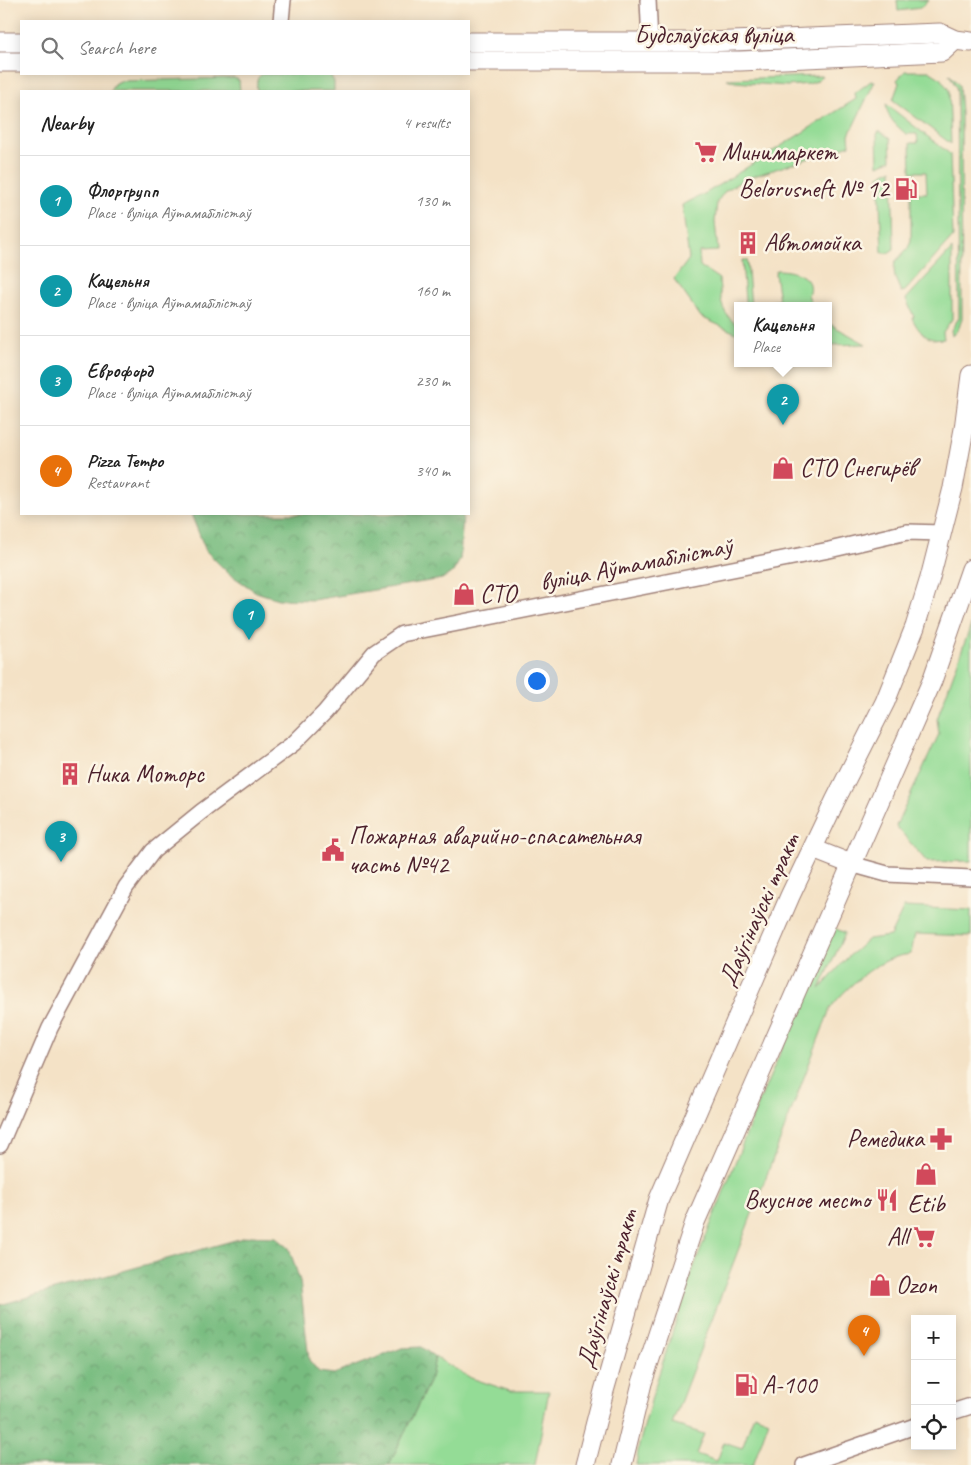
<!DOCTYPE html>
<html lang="en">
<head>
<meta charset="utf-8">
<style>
  :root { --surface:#fff; --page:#f6f6f6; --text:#222; --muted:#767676; --line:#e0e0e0; --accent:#b45309 }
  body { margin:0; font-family:Caveat,sans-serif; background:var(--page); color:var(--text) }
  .controls { position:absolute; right:15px; bottom:15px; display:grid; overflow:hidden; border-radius:0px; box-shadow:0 2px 12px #0003 }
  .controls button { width:45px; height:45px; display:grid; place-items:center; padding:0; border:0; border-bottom:1px solid var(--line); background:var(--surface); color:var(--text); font:25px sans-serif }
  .you { position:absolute; left:536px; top:680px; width:18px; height:18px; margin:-12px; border:4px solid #fff; border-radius:50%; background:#1a73e8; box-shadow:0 0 0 8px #1a73e833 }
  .badge { display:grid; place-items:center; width:32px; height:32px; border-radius:50%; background:var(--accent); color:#fff; font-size:16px; font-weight:700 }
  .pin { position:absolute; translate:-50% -41px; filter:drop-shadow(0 1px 2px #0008) }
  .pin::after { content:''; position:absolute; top:26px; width:18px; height:15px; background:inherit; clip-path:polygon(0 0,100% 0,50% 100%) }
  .popup { position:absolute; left:734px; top:302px; width:98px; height:65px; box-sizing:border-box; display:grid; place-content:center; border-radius:0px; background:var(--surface); filter:drop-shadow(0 1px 4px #0005); font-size:16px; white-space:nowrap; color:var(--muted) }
  .popup b { font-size:19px; color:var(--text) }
  .popup::after { content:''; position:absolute; left:50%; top:100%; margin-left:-10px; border:10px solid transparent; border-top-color:var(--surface) }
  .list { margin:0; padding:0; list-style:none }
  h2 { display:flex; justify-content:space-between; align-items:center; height:65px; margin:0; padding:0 20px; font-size:21px }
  h2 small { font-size:16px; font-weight:400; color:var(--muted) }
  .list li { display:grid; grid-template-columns:32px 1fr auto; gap:15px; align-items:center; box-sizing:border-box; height:90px; padding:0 20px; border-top:1px solid var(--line) }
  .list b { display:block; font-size:19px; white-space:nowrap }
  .list p { margin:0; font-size:16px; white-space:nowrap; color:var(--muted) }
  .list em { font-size:16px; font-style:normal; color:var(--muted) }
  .icon { flex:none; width:28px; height:28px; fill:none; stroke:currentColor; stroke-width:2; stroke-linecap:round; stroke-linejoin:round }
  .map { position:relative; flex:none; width:971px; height:1465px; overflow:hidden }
  .search { position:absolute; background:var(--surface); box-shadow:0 2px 12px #0003; left:20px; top:20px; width:450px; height:55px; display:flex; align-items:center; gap:12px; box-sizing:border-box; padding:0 18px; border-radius:0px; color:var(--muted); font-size:19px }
  .panel { position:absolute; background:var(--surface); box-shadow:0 2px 12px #0003; left:20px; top:90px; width:450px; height:425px; border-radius:0px }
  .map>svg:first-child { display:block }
  .grass { fill:#94dc96; stroke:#6f7e60 }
  .forest { fill:url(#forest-crowns); stroke:#606e55 }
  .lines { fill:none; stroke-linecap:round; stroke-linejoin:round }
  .minor-casing { stroke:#9f8078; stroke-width:18 }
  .major-casing { stroke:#9f8078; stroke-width:21 }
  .minor { stroke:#fff; stroke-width:15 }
  .major { stroke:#fff; stroke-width:19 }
  .labels { text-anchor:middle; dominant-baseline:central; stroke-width:5; stroke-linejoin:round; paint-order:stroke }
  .street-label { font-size:25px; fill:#4a1f2b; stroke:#fcf5e5 }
  .poi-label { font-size:25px; fill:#4a1f2b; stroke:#fcf5e5; text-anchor:start }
</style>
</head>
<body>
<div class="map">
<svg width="971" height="1465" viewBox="0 0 971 1465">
  <defs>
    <pattern id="forest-crowns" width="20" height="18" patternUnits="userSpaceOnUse" patternTransform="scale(1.25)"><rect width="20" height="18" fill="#77bc7f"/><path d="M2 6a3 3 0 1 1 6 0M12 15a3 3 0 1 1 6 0" fill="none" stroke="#649868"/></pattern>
  </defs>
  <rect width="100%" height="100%" fill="#fcf5e5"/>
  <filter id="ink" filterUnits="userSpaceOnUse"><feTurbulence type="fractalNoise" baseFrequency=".02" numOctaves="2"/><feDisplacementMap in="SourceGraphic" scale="10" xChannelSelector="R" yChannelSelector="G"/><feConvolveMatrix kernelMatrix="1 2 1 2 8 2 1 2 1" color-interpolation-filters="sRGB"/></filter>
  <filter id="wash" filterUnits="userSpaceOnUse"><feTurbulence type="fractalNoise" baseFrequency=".0096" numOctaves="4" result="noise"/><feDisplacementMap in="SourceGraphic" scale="20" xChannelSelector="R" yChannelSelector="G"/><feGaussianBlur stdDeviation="1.12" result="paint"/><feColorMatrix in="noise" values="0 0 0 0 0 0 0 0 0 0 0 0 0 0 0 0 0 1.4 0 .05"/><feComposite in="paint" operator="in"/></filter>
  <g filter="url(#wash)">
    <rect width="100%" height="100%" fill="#f4e2c6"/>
    <!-- grass -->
    <g class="grass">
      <path d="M 897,0 L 929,0 L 920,8 L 898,11 Z"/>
      <path d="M 905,71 L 929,71 L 940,78 L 949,90 L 951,144 L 893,100 L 899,83 L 897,80 Z"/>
      <path d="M 263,74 L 330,74 L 334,82 L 334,91 L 257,91 C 257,84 255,77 263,74 Z"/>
      <path d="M 949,74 L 959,85 L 961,113 L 962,318 L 959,328 L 952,336 L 951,330 L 959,318 L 957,92 L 956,87 Z"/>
      <path d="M 822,76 L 817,81 L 809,84 L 787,86 L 735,82 L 727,79 Z"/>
      <path d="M 234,78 L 239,80 L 240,91 L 110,91 L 115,83 L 120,81 Z"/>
      <path d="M 871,81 L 875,81 L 849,135 L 850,145 L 745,179 L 725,191 L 717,202 L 715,222 L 718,251 L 699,252 L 700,266 L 719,279 C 721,300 720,312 738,326 L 738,334 L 701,317 L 674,279 L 689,259 L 682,205 L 706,193 L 856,99 L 855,93 Z"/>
      <path d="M 886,104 L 950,154 L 953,237 L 905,291 L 901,292 L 895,278 L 894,269 L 895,262 L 908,248 L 911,240 L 911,193 L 927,193 L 926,172 L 911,172 L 910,143 L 918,143 L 917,134 L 906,134 C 896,125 887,118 886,104 Z"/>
      <path d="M 878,132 L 881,132 L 890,138 L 891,160 L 878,165 L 877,135 Z"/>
      <path d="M 892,169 L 894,249 L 888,253 L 882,253 L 879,176 Z"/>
      <path d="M 952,249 L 952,319 L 943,332 L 944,339 C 927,342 919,332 912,318 L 914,317 L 906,299 Z"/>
      <path d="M 742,260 L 747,260 L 751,306 L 746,306 L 745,301 Z"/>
      <path d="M 776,270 C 791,270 816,275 808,295 L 813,306 L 758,306 L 758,304 L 779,300 L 775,273 Z"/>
      <path d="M 828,323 L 866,344 L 828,345 Z"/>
      <path d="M 971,625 L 971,861 L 927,862 L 896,826 L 939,734 L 937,719 Z"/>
      <path d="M 904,907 L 971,910 L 971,936 L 915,934 L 911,954 C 906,955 901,955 896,957 C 873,964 843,990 830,1009 L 672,1424 L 704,1434 L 696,1454 L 717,1461 L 724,1442 L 742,1448 L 754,1414 L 769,1420 L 753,1465 L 636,1465 L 639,1445 L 655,1386 L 692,1272 L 759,1102 L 834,928 L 845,933 L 820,989 L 846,959 L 868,939 L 890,936 Z"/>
      <path d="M 435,1357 L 471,1378 L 510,1391 L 549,1391 L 535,1465 L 389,1465 L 431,1378 Z"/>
    </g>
    <!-- forest -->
    <g class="forest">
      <path d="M 191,514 L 463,514 L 460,560 L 453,572 L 442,579 L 313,600 L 278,599 L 256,592 L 228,573 L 206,551 Z"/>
      <path d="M 250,1236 L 276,1237 L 289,1248 L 300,1281 L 309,1360 L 319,1372 L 334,1374 L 402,1348 L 421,1347 L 435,1357 L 431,1378 L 389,1465 L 0,1465 L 0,1305 Z"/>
    </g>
  </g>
  <g filter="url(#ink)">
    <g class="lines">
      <defs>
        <g id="minor">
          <path d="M 648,0 L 650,43"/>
          <path d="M 281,21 L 283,0"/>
          <path d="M 851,864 L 887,874 L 971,878"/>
          <path d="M 0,1145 L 50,1028 L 126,887 L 153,851 L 201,812 L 294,743 L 325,712 L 374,653 L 402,634 L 829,550 L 907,532 L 942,533"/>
          <path d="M 952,1412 L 971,1406"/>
          <path d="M 804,1465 L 915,1426"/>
        </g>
        <g id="major">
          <path d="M 0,42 L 21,42"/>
          <path d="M 469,42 L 707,42 L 940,33 L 955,40 L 971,42"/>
          <path d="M 469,61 L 740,61 L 942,52 L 955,40"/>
          <path d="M 0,62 L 21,62"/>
          <path d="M 813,849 L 851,864"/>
          <path d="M 585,1465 L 604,1391 L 659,1199 L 790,896 L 835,801 L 885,702 L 915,627 L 930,578 L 953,488 L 964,429 L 971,375"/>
          <path d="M 622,1465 L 642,1383 L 695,1222 L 932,681 L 971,569"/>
        </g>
      </defs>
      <!-- minor casing -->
      <use href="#minor" class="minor-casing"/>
      <!-- major casing -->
      <use href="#major" class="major-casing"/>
      <!-- minor -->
      <use href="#minor" class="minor"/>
      <!-- major -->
      <use href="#major" class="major"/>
    </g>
  </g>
  <!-- icons -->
  <defs>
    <symbol id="supermarket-bare" viewBox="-9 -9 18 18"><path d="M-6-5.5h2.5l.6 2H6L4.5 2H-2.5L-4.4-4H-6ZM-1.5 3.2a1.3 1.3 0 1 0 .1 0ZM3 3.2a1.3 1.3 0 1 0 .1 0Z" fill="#d1495b" stroke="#fcf5e5" stroke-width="2.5" paint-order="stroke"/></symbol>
    <symbol id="fuel-bare" viewBox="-9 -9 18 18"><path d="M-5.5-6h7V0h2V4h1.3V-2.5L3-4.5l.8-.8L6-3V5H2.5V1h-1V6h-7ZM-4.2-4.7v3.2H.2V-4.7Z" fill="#d1495b" stroke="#fcf5e5" stroke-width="2.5" paint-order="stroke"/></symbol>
    <symbol id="building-bare" viewBox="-9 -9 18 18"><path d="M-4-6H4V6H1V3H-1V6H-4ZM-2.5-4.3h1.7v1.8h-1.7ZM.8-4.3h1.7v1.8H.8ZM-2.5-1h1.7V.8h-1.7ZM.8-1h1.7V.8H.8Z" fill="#d1495b" stroke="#fcf5e5" stroke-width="2.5" paint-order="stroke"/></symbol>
    <symbol id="shop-bare" viewBox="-9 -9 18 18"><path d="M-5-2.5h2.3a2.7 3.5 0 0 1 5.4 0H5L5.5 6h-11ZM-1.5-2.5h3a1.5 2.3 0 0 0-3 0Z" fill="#d1495b" stroke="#fcf5e5" stroke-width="2.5" paint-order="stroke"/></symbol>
    <symbol id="civic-bare" viewBox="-9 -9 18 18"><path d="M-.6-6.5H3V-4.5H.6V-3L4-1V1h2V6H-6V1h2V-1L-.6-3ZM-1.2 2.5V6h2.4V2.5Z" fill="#d1495b" stroke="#fcf5e5" stroke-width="2.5" paint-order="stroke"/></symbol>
    <symbol id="pharmacy-bare" viewBox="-9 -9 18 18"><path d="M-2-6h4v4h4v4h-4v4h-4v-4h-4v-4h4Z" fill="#d1495b" stroke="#fcf5e5" stroke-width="2.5" paint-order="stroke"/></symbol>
    <symbol id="restaurant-bare" viewBox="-9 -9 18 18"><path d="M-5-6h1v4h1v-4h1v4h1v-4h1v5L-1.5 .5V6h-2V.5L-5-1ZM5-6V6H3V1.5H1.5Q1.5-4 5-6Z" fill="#d1495b" stroke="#fcf5e5" stroke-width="2.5" paint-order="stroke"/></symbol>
  </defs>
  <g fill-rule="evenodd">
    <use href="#supermarket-bare" x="690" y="136" width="32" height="32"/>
    <use href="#fuel-bare" x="890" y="173" width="32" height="32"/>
    <use href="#building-bare" x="732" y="227" width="32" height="32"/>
    <use href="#shop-bare" x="767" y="452" width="32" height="32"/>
    <use href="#shop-bare" x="448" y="578" width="32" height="32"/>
    <use href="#building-bare" x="54" y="758" width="32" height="32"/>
    <use href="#civic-bare" x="317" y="834" width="32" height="32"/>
    <use href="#pharmacy-bare" x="925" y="1123" width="32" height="32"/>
    <use href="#shop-bare" x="910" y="1158" width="32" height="32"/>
    <use href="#restaurant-bare" x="871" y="1184" width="32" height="32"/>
    <use href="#supermarket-bare" x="908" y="1221" width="32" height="32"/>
    <use href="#shop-bare" x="864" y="1269" width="32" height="32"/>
    <use href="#fuel-bare" x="730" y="1369" width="32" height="32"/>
  </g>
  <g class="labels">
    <!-- street labels -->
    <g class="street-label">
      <text x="714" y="35">Будслаўская вуліца</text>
      <text transform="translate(636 564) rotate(-11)">вуліца Аўтамабілістаў</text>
      <text transform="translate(759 910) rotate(-66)">Даўгінаўскі тракт</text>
      <text transform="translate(607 1289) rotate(-74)">Даўгінаўскі тракт</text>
    </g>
    <!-- poi labels -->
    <g class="poi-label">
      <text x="722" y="152">Минимаркет</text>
      <text x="889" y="189" text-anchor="end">Belorusneft № 12</text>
      <text x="764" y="243">Автомойка</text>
      <text x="800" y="468">СТО Cнегирёв</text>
      <text x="480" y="594">СТО</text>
      <text x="86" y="774">Ника Моторс</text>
      <text x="349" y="836">Пожарная аварийно-спасательная<tspan x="349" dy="29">часть №42</tspan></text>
      <text x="924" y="1139" text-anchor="end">Ремедика</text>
      <text x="870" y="1200" text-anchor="end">Вкусное место</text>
      <text x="926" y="1204" text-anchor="middle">Etib</text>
      <text x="908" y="1237" text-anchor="end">All</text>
      <text x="896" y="1285">Ozon</text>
      <text x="762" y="1385">A-100</text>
    </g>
  </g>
</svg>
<div class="controls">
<button>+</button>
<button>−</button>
<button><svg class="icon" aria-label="locate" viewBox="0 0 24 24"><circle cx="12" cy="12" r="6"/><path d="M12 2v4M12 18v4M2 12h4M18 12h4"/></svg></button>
</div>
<div class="you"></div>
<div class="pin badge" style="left:249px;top:640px;background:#0f9aa8">1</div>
<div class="pin badge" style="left:783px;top:425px;background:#0f9aa8">2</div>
<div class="popup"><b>Кацельня</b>Place</div>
<div class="pin badge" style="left:61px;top:862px;background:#0f9aa8">3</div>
<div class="pin badge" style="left:864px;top:1356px;background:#e8710a">4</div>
<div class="search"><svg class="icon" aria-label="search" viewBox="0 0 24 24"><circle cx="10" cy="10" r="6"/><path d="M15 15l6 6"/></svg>Search here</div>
<section class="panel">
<h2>Nearby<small>4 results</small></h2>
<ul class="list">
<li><span class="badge" style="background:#0f9aa8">1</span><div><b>Флоргрупп</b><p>Place · вуліца Аўтамабілістаў</p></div><em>130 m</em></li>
<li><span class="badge" style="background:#0f9aa8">2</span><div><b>Кацельня</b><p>Place · вуліца Аўтамабілістаў</p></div><em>160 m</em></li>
<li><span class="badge" style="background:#0f9aa8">3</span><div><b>Еврофорд</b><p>Place · вуліца Аўтамабілістаў</p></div><em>230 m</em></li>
<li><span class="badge" style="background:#e8710a">4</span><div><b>Pizza Tempo</b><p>Restaurant</p></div><em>340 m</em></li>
</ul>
</section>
</div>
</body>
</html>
